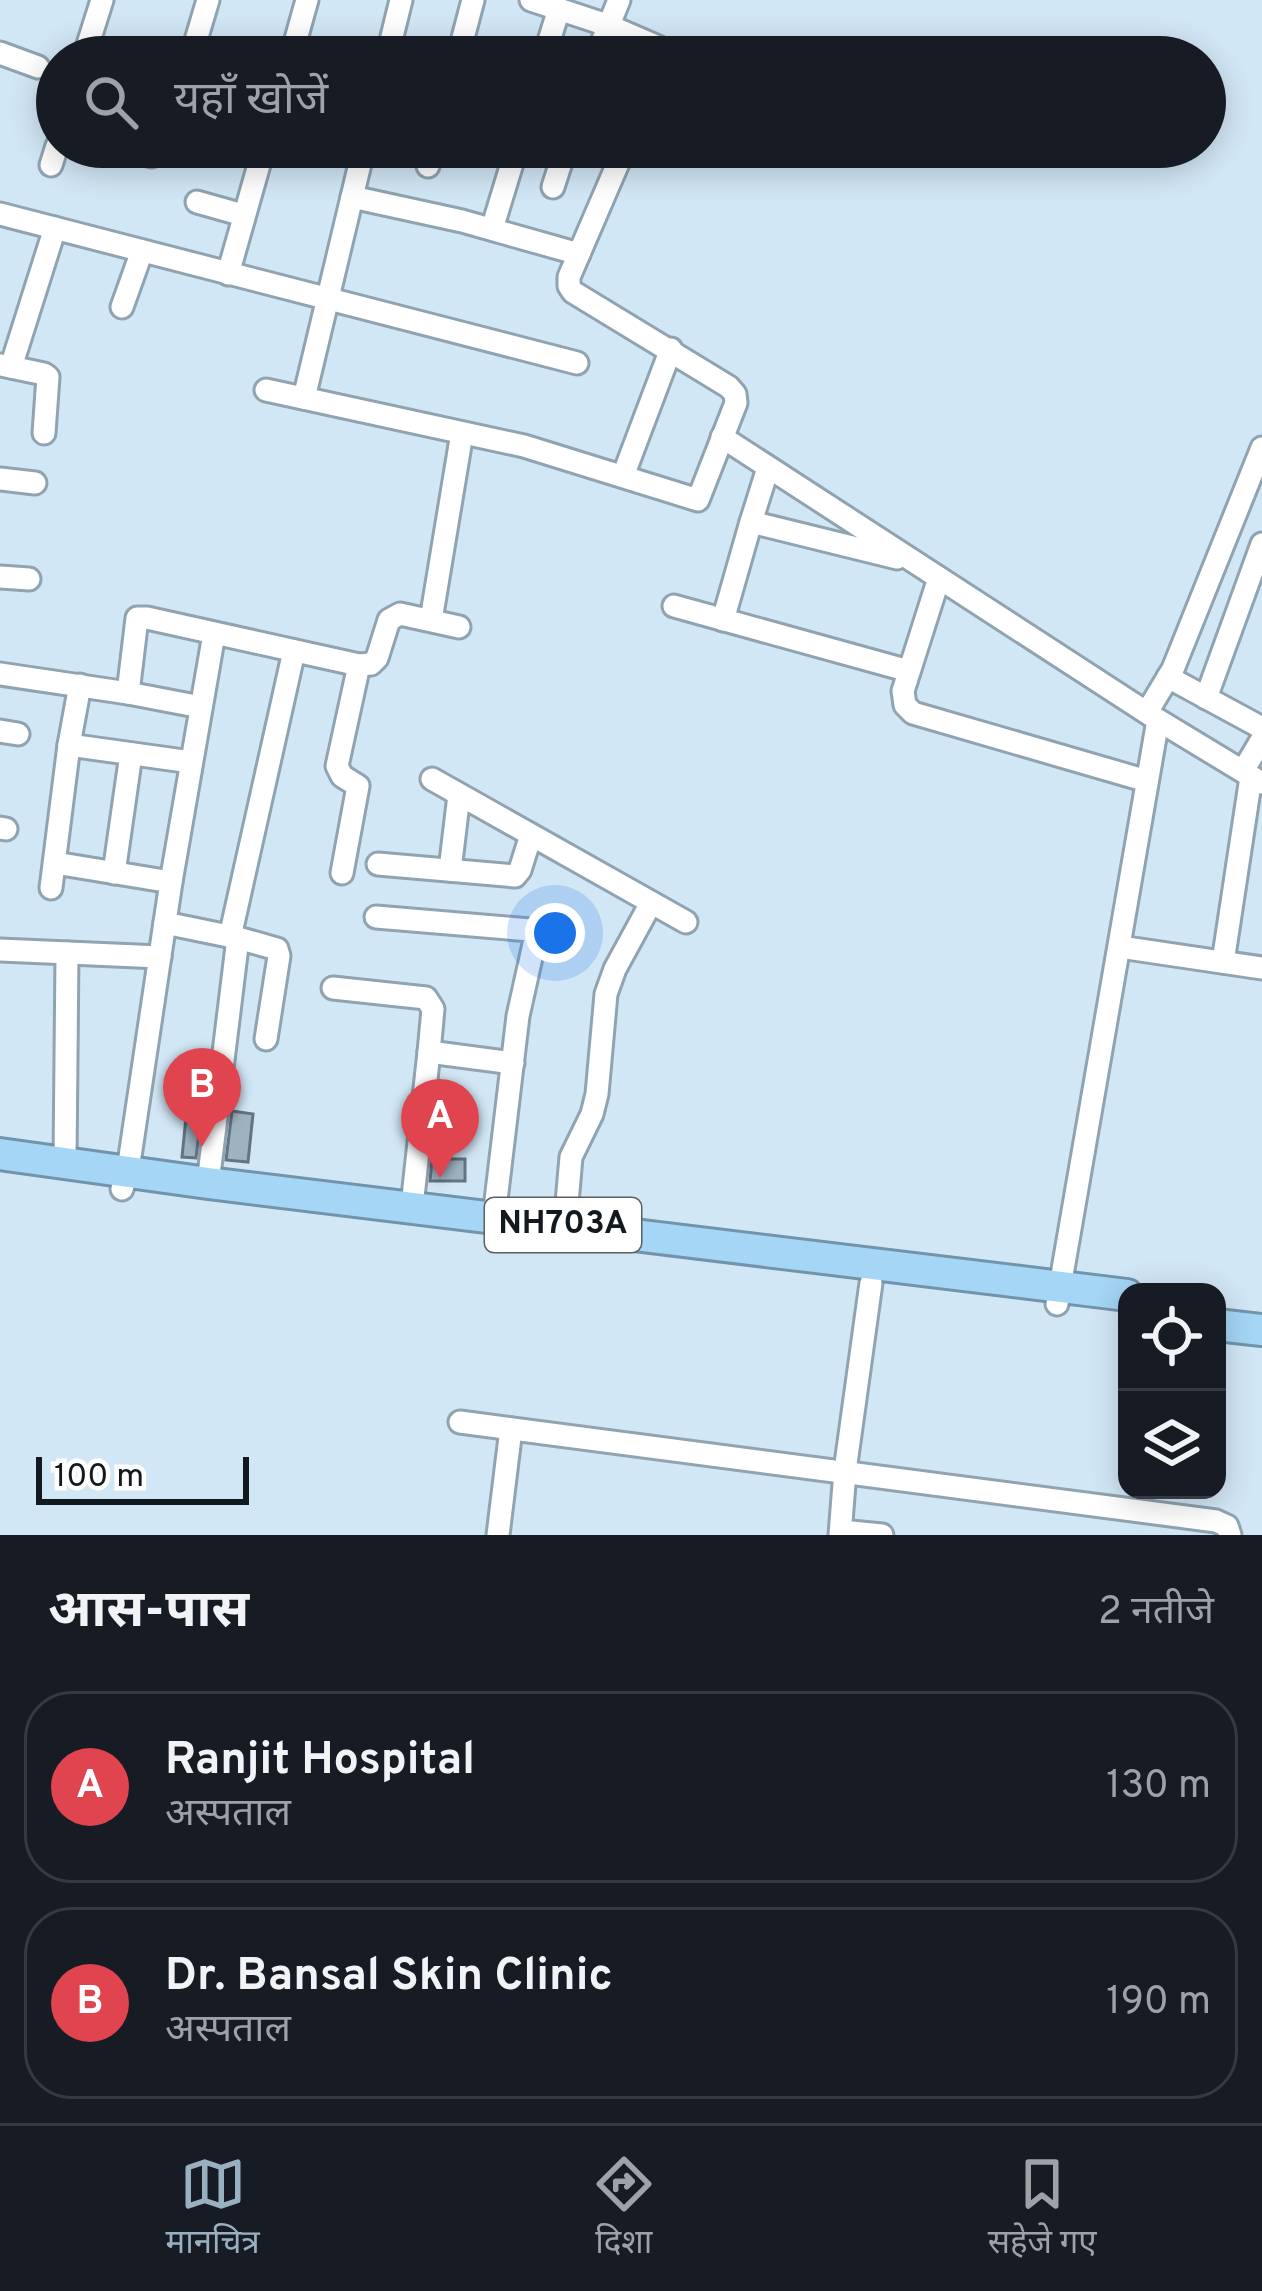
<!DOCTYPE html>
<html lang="hi">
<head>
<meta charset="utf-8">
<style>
  :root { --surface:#171b24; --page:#242831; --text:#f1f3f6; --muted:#9ea1a6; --line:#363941; --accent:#99b0c0 }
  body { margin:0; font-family:Overpass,"Noto Sans Devanagari",sans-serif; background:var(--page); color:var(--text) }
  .controls { position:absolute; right:36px; bottom:36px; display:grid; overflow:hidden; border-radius:24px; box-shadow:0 6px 30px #0003 }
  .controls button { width:108px; height:108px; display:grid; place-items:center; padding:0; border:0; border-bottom:3px solid var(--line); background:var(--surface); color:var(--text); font:60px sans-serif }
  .scale { position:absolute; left:36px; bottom:30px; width:213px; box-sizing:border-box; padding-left:12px; border:6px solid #131a1f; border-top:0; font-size:33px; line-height:42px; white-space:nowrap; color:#131a1f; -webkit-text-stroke:9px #fff; paint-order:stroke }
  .you { position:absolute; left:555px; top:933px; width:42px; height:42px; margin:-30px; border:9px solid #fff; border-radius:50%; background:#1a73e8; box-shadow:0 0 0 18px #1a73e833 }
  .badge { display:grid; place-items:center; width:78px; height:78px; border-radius:50%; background:var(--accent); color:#fff; font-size:39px; font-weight:700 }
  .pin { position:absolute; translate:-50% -99px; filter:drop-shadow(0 3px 6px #0008) }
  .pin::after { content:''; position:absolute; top:63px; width:42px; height:36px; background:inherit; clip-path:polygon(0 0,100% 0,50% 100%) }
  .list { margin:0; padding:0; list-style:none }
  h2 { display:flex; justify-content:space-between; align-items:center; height:156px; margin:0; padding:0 48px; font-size:51px }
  h2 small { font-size:39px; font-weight:400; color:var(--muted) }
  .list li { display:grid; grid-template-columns:78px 1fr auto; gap:36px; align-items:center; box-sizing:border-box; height:192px; margin:0 24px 24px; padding:0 24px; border:3px solid var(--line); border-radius:48px }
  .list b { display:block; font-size:45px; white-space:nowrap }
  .list p { margin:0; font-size:39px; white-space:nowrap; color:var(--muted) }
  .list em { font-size:39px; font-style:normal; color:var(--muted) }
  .icon { flex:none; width:66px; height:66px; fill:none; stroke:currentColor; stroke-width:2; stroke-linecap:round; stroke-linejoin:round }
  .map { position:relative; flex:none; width:1262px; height:1535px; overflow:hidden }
  .search { position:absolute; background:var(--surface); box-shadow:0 6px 30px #0003; left:36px; right:36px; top:36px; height:132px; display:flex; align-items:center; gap:30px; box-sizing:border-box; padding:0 42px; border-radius:66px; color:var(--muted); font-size:45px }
  .sheet { height:588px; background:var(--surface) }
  nav { display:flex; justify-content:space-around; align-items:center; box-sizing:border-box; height:168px; border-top:3px solid var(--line); background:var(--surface); font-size:33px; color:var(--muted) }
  nav a { display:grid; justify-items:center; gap:6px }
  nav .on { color:var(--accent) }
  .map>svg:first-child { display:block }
  .building { fill:#9eb3c0; stroke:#627582; stroke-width:3 }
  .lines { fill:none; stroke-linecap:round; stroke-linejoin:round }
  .minor-casing { stroke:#8fa3b0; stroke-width:27 }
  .highway-casing { stroke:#7294ab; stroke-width:36 }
  .minor { stroke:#fff; stroke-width:21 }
  .highway { stroke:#a5d6f6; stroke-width:30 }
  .labels { text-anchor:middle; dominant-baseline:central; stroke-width:12; stroke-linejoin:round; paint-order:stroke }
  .shield { fill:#fff; stroke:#5a5f62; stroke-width:3 }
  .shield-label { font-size:33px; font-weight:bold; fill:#131a1f }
</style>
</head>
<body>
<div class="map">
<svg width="1262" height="1535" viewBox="0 0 1262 1535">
  <rect width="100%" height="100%" fill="#d2e7f6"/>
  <!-- building -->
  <g class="building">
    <path d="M 232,1111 L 253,1114 L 248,1162 L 226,1160 Z"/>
    <path d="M 186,1117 L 201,1118 L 196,1158 L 182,1157 Z"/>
    <path d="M 432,1159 L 465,1159 L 465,1181 L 430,1181 Z"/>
  </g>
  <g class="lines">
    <defs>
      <g id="minor">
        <path d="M 531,0 L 607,25 L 658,47 L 662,57"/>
        <path d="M 0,53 L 38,67"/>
        <path d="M 84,57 L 102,0"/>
        <path d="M 133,57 L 134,57"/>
        <path d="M 191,57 L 208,0"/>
        <path d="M 291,57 L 307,0"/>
        <path d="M 387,57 L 401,0"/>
        <path d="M 458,57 L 473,0"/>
        <path d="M 544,57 L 559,9"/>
        <path d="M 596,57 L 619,0"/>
        <path d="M 125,147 L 151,156 L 161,153 L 163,147"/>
        <path d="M 51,165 L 57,146"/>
        <path d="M 428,166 L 434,147"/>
        <path d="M 553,187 L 566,147"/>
        <path d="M 352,197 L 462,221 L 579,254"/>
        <path d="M 197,202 L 243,215"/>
        <path d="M 0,214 L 577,363"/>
        <path d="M 492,229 L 517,147"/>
        <path d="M 228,274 L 264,147"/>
        <path d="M 122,307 L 142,251"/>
        <path d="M 1,365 L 44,374 L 48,377 L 44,433"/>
        <path d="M 11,367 L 55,228"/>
        <path d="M 266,390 L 524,446 L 698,500 L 736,403 L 735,394 L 729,387 L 573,292 L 569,286 L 569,277 L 625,147"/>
        <path d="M 304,398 L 364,147"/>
        <path d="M 722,437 L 1158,720 L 1262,783"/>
        <path d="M 623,476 L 671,349"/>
        <path d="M 0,479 L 35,483"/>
        <path d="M 751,522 L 768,468"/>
        <path d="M 0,577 L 29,579"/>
        <path d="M 939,578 L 903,691 L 905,705 L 913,713 L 1147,781"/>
        <path d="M 674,606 L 909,671"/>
        <path d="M 431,620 L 462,433"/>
        <path d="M 723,620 L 751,522 L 897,558"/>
        <path d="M 0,674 L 128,693 L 201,707"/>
        <path d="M 1168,677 L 1262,728"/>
        <path d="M 128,693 L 137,618 L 147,618 L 359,665 L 371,664 L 377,658 L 389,620 L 400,614 L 459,627"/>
        <path d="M 1206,698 L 1262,544"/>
        <path d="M 1147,712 L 1173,669 L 1262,448"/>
        <path d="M 0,731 L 18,734"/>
        <path d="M 69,745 L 191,762"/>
        <path d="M 1243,771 L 1262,739"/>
        <path d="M 432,779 L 686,922"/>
        <path d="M 0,828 L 6,829"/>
        <path d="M 55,863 L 171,882"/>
        <path d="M 378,864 L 515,876 L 520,870 L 531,835"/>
        <path d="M 450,870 L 459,795"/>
        <path d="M 114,873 L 131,754"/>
        <path d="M 342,873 L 358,786 L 342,776 L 337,766 L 359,665"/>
        <path d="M 51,888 L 69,745 L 80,685"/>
        <path d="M 376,917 L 530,930 L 536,935 L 518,1016 L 494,1217"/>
        <path d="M 165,923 L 238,938 L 277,949 L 279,956 L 266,1039"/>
        <path d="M 230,937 L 294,651"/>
        <path d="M 1120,947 L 1262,968"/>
        <path d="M 0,950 L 160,957"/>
        <path d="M 1223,962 L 1251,777"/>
        <path d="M 333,988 L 426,998 L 433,1009 L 429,1052"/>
        <path d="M 65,1162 L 67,953"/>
        <path d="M 208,1183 L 238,938"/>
        <path d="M 122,1189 L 128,1170 L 171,882 L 214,634"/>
        <path d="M 412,1206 L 429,1052 L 513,1063"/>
        <path d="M 565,1226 L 571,1157 L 592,1114 L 597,1094 L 606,994 L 615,969 L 651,903"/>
        <path d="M 1057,1304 L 1158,720"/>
        <path d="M 460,1422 L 1216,1521 L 1227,1526 L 1230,1535"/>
        <path d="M 841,1531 L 882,1535"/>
        <path d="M 498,1535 L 511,1429"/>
        <path d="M 840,1535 L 845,1471 L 871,1283"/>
      </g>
      <g id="highway">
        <path d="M 0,1154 L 208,1183 L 1127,1295"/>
        <path d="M 1217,1325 L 1262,1330"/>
      </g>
    </defs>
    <!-- minor casing -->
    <use href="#minor" class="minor-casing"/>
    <!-- highway casing -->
    <use href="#highway" class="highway-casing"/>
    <!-- minor -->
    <use href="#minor" class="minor"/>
    <!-- highway -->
    <use href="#highway" class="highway"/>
  </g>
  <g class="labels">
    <!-- shield labels -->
    <rect class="shield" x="485" y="1198" width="156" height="54" rx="9"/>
    <g class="shield-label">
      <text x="563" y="1225">NH703A</text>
    </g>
  </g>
</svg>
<div class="controls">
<button><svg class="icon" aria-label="locate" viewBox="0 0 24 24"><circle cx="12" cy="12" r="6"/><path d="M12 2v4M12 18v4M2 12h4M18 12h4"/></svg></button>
<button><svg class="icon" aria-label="layers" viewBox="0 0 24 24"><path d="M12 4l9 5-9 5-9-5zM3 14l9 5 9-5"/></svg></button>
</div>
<div class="scale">100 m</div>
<div class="you"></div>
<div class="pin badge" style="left:440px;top:1178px;background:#e0444e">A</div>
<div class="pin badge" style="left:202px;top:1147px;background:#e0444e">B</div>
<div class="search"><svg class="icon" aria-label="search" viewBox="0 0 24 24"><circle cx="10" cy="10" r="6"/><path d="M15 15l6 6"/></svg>यहाँ खोजें</div>
</div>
<section class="sheet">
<h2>आस-पास<small>2 नतीजे</small></h2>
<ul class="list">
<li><span class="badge" style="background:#e0444e">A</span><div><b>Ranjit Hospital</b><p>अस्पताल</p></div><em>130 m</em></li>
<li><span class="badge" style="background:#e0444e">B</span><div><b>Dr. Bansal Skin Clinic</b><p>अस्पताल</p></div><em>190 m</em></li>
</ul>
</section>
<nav>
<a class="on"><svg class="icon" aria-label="map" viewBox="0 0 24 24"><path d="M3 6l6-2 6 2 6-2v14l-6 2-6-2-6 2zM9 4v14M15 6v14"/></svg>मानचित्र</a>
<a><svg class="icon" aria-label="directions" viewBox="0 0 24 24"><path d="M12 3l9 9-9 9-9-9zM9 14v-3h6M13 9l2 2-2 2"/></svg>दिशा</a>
<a><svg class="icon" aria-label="saved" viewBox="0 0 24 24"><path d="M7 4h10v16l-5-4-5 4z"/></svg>सहेजे गए</a>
</nav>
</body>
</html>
